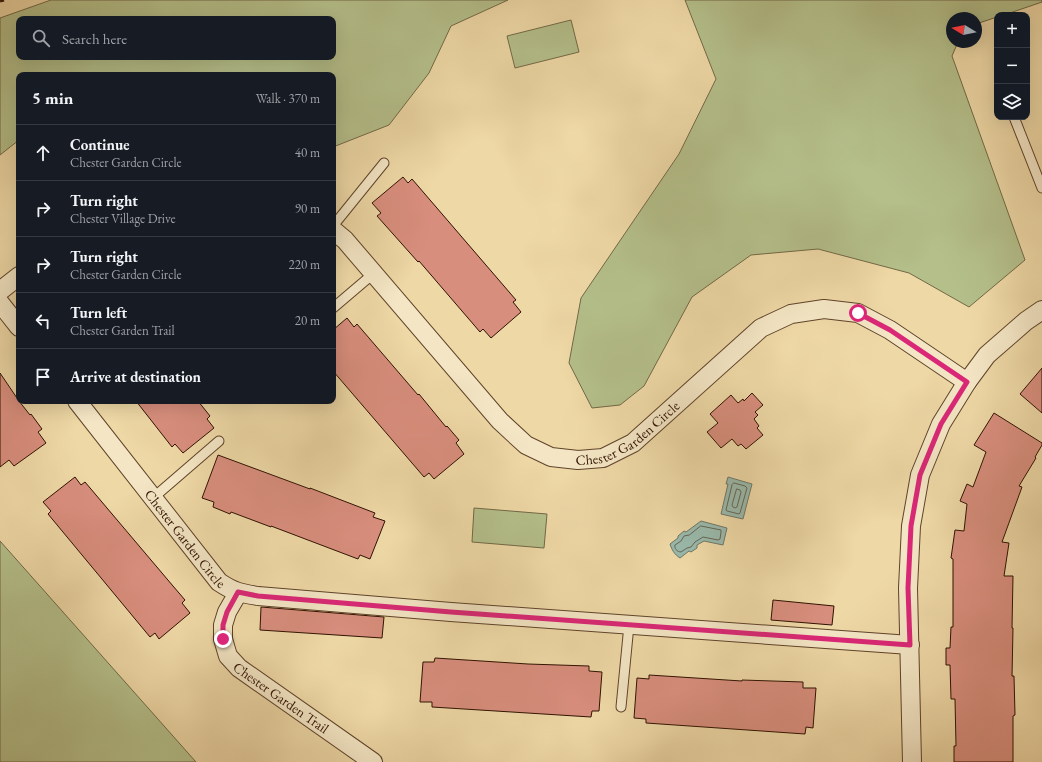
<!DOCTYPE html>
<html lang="en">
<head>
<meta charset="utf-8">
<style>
  :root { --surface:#171b24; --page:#20242c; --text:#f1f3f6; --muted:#9ea1a6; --line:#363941 }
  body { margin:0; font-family:"EB Garamond",serif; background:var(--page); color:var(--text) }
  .controls { position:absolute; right:12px; top:12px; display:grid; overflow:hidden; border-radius:8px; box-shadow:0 4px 16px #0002 }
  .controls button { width:36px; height:36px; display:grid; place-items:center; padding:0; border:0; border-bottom:1px solid var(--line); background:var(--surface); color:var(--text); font:20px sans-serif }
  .compass { position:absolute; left:946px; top:12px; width:36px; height:36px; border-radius:50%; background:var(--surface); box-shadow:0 4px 16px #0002; rotate:280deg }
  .stop { position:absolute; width:12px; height:12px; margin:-9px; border:3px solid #db2777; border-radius:50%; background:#fff }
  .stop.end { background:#db2777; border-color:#fff; box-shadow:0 1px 4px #0008 }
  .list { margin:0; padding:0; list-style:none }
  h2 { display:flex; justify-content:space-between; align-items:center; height:52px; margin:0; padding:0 16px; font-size:17px }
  h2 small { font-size:13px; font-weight:400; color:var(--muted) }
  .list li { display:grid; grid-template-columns:26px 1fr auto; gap:12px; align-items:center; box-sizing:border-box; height:56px; padding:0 16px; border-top:1px solid var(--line) }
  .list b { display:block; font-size:15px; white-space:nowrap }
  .list p { margin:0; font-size:13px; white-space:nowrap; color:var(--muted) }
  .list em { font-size:13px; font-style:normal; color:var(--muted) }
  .icon { flex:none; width:22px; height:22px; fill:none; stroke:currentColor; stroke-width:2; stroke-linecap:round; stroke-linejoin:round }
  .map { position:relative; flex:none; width:1042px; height:762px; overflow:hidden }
  .search { position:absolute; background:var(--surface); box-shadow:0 4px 16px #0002; left:16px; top:16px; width:320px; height:44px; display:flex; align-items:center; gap:10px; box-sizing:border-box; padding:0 14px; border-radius:8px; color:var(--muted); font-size:15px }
  .panel { position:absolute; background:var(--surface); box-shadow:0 4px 16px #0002; left:16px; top:72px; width:320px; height:332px; border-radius:8px }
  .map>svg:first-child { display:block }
  .green { fill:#b4bf8a; stroke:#726846; fill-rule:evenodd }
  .water { fill:#99b9ab; stroke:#6f7667 }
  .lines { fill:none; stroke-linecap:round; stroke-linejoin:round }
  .shore { stroke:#646556; stroke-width:1 }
  .building { fill:#d88e7d; stroke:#2f1101 }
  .lane-casing { stroke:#5f432a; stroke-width:11 }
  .street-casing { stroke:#5f432a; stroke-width:20 }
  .lane { stroke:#f4e6c5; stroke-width:9 }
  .street { stroke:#f4e6c5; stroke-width:18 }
  .rail { stroke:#2f1101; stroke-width:3; stroke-dasharray:7 7; stroke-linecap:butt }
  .route { stroke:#db2777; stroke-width:5 }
  .labels { text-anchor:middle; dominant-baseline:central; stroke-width:3.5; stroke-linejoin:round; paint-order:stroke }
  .street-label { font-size:14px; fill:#2f1101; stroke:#f4e6c5 }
</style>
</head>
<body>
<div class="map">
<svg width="1042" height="762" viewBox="0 0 1042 762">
  <rect width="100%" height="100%" fill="#eed8a6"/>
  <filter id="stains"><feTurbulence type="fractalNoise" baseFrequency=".005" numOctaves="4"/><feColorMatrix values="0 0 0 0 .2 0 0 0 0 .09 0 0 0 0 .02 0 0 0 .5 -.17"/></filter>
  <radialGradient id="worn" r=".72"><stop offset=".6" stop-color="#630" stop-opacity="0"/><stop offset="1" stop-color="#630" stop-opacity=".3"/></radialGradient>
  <!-- green -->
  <g class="green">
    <path d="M 51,0 L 508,0 L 451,26 L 429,73 L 389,125 L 333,147 L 333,75 L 19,75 L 19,140 L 0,155 L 0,18 ZM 19,19 L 333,19 L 333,57 L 19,57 Z"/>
    <path d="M 685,0 L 1042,0 L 1042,2 L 1004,15 L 997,15 L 997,17 L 976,24 L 976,18 L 952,18 L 952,42 L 958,42 L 952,56 L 1025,260 L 969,307 L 909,273 L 818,249 L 751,255 L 692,297 L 644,386 L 620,405 L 592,408 L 569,363 L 581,298 L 679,154 L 716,79 Z"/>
    <path d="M 571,20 L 579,52 L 515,68 L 507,36 Z"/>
    <path d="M 474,508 L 547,514 L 544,548 L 472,542 Z"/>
    <path d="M 0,541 L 196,762 L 0,762 Z"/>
  </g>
  <!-- water -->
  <g class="water">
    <path d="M 728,477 L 752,484 L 743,519 L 721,514 L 728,484 L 726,484 Z"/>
    <path d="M 701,521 L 727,528 L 723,545 L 704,541 L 697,545 L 697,548 L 691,552 L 689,551 L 680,558 C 674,554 672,550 670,544 L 678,538 L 678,536 L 684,531 L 686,532 Z"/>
  </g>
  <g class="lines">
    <!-- shore -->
    <g class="shore">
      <path d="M 734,483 L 745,486 L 747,488 L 740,513 L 739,514 L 727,511 L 726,510 L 732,485 Z"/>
      <path d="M 737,489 L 740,490 L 741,492 L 737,507 L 735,508 L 733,507 L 732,505 L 736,491 Z"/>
      <path d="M 701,526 L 721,530 L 721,532 L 720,539 L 718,540 L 703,537 L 695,542 L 691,547 L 687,548 L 681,552 C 677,552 674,548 675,545 L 681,541 L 684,536 L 689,535 Z"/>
    </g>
  </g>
  <!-- building -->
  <g class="building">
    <path d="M 403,177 L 408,183 L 412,179 L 516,300 L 513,302 L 521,312 L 491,338 L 483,329 L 480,332 L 419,261 L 418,262 L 377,216 L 381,213 L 372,203 Z"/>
    <path d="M 347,318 L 354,327 L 357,324 L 418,395 L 419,394 L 446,427 L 447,426 L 459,440 L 456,443 L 464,454 L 434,479 L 429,473 L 424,477 L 333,371 L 333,330 Z"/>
    <path d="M 1042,368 L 1042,413 L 1020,394 Z"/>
    <path d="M 0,373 L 19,401 L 30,415 L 31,414 L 42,429 L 38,432 L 46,443 L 14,466 L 9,460 L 0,467 Z"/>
    <path d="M 752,393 L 763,405 L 755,412 L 758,415 L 754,419 L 759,426 L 757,428 L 763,435 L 746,449 L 741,444 L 738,446 L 732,439 L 721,448 L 707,432 L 718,423 L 710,414 L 731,395 L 738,403 L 743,399 L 744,401 Z"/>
    <path d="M 136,401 L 198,401 L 210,416 L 207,419 L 214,428 L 183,453 L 175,444 L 172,447 Z"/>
    <path d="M 994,413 L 1042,443 L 1042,445 L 1035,457 L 1036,458 L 1019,486 L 1022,487 L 1002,542 L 1009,543 L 1004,576 L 1013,576 L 1012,628 L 1013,628 L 1012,676 L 1014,676 L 1015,715 L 1013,716 L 1013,762 L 954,762 L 954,746 L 956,746 L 955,699 L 951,699 L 950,665 L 946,665 L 946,648 L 950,648 L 951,627 L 953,627 L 953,559 L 951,558 L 955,530 L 964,531 L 967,504 L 960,501 L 967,484 L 973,487 L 986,452 L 974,445 Z"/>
    <path d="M 218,455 L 310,489 L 310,488 L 375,513 L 373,517 L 385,521 L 370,559 L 360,555 L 358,559 L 271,526 L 271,527 L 231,512 L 230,514 L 213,507 L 214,502 L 202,498 Z"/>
    <path d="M 75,477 L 81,485 L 85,482 L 173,586 L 185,600 L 182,603 L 190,613 L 159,639 L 155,633 L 150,637 L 48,514 L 51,511 L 43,502 Z"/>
    <path d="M 773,600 L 834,606 L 832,625 L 771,620 Z"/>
    <path d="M 261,607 L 384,617 L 382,638 L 260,630 Z"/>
    <path d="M 435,658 L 528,664 L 589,666 L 589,671 L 602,672 L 599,711 L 592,711 L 591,717 L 432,707 L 432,702 L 420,702 L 423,662 L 434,662 Z"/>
    <path d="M 649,675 L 742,681 L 742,680 L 803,682 L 803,688 L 816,688 L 813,728 L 806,727 L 805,734 L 646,723 L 646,719 L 634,718 L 637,678 L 649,679 Z"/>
  </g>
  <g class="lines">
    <defs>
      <g id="lane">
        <path d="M 1014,117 L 1042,188"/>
        <path d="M 333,226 L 384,163"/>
        <path d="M 333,308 L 373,274"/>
        <path d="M 153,498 L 219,441"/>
        <path d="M 621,707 L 629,625"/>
      </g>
      <g id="street">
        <path id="s1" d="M 333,230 L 345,240 L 500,421 L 526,445 L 551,457 L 578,460 L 603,458 L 633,443 L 761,328 L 791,314 L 824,309 L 858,313 L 890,330 L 967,382"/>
        <path d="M 0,291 L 19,276"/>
        <path d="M 0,303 L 19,327"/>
        <path id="s2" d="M 77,401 L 219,582 C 234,592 240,593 258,596 L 451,612 L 910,645"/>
        <path id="s3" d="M 238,593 L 227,612 L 223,625 L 223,639 L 228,656 L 239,668 L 373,762"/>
        <path d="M 912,762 L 908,588 L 911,526 L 920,475 L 941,424 L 967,382 L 987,355 L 1026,321 L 1042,310"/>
      </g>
    </defs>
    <!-- lane casing -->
    <use href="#lane" class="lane-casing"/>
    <!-- street casing -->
    <use href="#street" class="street-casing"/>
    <!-- lane -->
    <use href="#lane" class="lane"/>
    <!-- street -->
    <use href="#street" class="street"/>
    <!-- rail -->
    <path class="rail" d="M 0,1 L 4,0"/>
  </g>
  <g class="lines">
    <!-- route -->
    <path class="route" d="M 223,639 L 223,625 L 227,612 L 238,592 L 258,596 L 451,612 L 910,645 L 908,588 L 911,526 L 920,475 L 941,424 L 967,382 L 890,330 L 858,313"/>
  </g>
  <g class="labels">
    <!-- street labels -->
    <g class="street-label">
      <text stroke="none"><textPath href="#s1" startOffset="402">Chester Garden Circle</textPath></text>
      <text stroke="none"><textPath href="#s2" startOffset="175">Chester Garden Circle</textPath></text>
      <text stroke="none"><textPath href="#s3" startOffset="135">Chester Garden Trail</textPath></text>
    </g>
  </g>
  <rect width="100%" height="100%" filter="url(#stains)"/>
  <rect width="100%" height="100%" fill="url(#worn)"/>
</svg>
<div class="controls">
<button>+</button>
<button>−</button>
<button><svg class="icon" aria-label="layers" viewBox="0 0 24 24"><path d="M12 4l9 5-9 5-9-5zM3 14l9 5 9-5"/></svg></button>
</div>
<svg class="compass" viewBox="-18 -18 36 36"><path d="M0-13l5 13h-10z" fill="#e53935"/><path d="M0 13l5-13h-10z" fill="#9ea1a6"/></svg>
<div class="stop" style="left:858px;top:313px"></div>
<div class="stop end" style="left:223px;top:639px"></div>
<div class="search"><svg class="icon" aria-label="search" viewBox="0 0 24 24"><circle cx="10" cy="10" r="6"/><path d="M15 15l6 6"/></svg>Search here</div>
<section class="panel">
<h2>5 min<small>Walk · 370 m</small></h2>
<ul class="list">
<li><svg class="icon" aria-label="ahead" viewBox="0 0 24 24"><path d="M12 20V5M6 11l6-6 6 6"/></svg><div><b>Continue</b><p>Chester Garden Circle</p></div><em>40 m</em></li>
<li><svg class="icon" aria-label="right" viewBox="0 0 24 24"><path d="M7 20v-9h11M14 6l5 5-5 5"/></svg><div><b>Turn right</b><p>Chester Village Drive</p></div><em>90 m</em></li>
<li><svg class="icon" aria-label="right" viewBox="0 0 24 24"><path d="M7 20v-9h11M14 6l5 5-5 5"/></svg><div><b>Turn right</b><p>Chester Garden Circle</p></div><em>220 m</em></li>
<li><svg class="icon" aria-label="left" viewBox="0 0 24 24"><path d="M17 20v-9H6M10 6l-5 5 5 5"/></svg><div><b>Turn left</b><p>Chester Garden Trail</p></div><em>20 m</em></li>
<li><svg class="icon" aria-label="arrive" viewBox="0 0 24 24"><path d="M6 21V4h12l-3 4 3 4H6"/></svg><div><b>Arrive at destination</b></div></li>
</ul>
</section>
</div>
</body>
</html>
